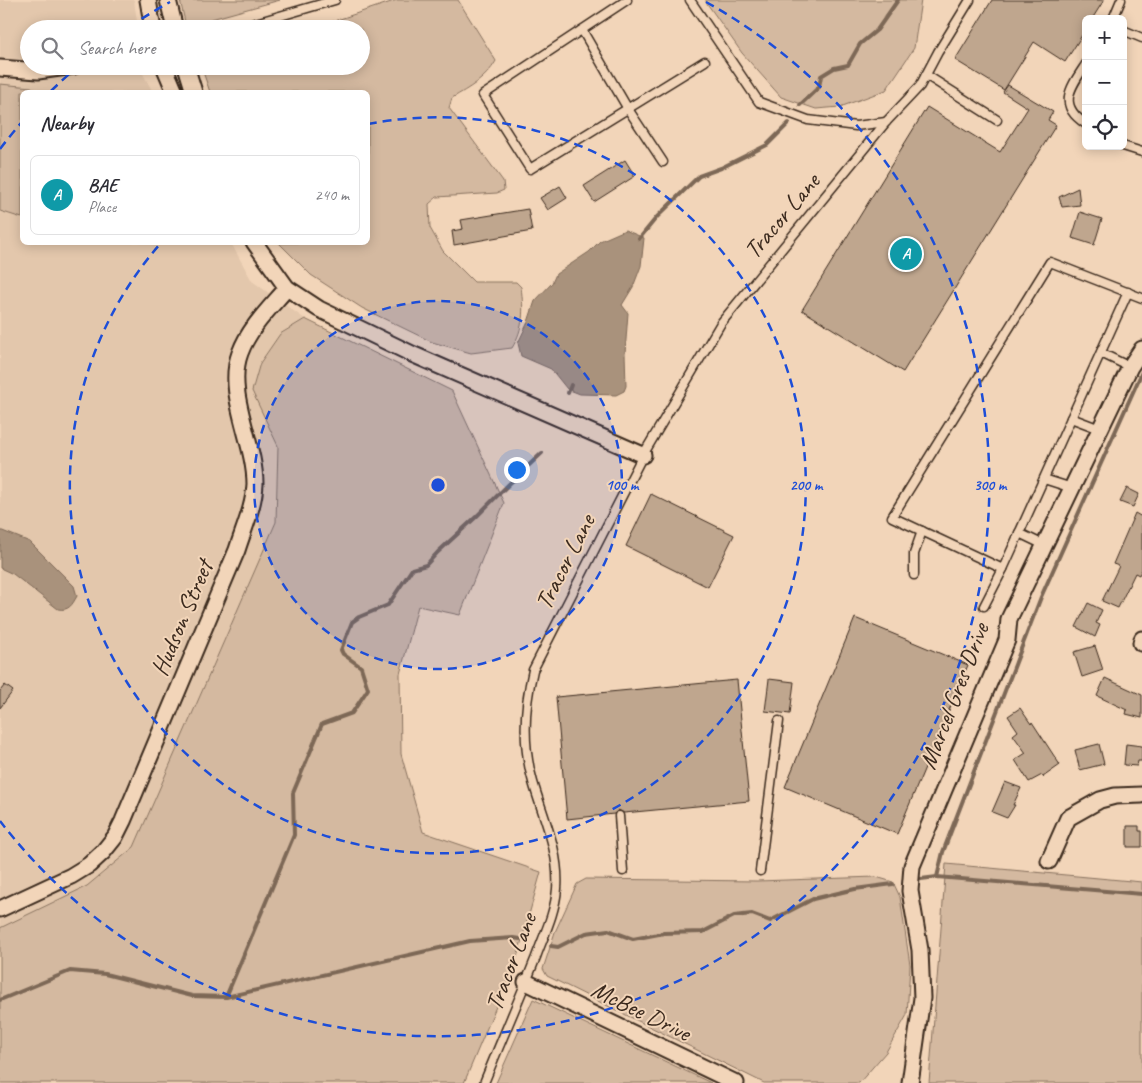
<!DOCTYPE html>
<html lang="en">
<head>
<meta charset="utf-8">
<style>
  :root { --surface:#fff; --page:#f7f7f7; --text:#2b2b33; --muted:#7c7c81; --line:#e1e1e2; --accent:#d1495b }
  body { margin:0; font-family:Caveat,sans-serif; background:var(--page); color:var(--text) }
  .controls { position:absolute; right:15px; top:15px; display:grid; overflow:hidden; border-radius:8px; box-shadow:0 2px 12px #0003 }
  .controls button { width:45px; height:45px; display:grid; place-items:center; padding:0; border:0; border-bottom:1px solid var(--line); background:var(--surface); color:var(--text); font:25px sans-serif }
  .you { position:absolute; left:516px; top:469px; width:18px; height:18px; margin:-12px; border:4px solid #fff; border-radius:50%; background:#1a73e8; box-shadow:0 0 0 8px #1a73e833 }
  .badge { display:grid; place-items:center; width:32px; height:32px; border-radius:50%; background:var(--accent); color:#fff; font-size:16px; font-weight:700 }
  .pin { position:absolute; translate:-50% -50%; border:2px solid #fff; box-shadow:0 1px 5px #0006 }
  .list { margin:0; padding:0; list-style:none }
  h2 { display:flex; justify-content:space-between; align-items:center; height:65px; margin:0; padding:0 20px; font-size:21px }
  h2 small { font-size:16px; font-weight:400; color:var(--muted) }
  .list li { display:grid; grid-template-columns:32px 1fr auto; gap:15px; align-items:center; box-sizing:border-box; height:80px; margin:0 10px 10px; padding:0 10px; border:1px solid var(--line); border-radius:8px }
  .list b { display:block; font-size:19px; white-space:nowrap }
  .list p { margin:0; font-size:16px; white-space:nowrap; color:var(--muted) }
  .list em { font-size:16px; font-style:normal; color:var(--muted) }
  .icon { flex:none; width:28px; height:28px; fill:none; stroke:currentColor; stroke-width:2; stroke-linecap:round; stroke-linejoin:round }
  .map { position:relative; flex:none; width:1142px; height:1083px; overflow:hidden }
  .search { position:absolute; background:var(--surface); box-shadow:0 2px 12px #0003; left:20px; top:20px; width:350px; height:55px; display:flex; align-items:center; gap:12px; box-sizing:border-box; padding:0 18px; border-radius:28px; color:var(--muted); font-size:19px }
  .panel { position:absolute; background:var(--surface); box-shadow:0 2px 12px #0003; left:20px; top:90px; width:350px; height:155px; border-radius:8px }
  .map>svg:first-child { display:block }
  .built { fill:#e3c7ac }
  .green { fill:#d4b9a0; stroke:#88725f }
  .water { fill:#a9927c; stroke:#7d6856 }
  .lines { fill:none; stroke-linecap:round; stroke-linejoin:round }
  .stream { stroke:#7d6856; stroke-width:4 }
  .building { fill:#bfa68e; stroke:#3b2a1e }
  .lane-casing { stroke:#3b2a1e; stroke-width:11 }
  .street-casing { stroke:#3b2a1e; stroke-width:19 }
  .lane { stroke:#f2d5b9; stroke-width:8 }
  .street { stroke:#f2d5b9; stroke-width:15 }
  .ring { fill:none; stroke:#1d4ed8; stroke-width:2.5; stroke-dasharray:9 6 }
  .labels { text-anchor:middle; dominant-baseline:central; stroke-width:4; stroke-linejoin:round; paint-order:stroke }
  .street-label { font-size:25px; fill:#3b2a1e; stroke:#f2d5b9 }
  .centre { fill:#1d4ed8; stroke:#f2d5b9; stroke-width:2.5 }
  .ring-label { font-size:15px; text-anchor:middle; font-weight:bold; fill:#1d4ed8; stroke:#f2d5b9; stroke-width:4; stroke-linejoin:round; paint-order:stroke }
</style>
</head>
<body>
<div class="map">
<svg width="1142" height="1083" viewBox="0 0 1142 1083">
  <rect width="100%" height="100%" fill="#f2d5b9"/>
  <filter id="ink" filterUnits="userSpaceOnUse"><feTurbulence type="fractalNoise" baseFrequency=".02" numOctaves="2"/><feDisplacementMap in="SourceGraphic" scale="10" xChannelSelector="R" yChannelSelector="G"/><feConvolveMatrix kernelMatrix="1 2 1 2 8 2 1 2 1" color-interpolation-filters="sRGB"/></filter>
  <g filter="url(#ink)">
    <!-- built -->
    <path class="built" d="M 0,0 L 134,0 L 138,29 L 29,29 L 29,66 L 142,66 L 143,74 L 153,92 L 22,92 L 22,242 L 231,243 L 252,281 L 305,319 L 280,334 L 260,363 L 252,391 L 278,446 L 276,522 L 134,847 L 87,886 L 0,928 Z"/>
    <!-- green -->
    <g class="green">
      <path d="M 180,0 L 280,0 L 186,26 Z"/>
      <path d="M 397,0 L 458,0 L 496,61 C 486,79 469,88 452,98 L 449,108 L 503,181 L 504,190 L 497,193 L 437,197 L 429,204 L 430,228 L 443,251 L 474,282 L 516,282 L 521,287 C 524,310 524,328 512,348 L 471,353 L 432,342 L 362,308 L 311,275 L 279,243 L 368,242 L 368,92 L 210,92 L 202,69 L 203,66 L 361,66 L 361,29 L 310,29 Z"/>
      <path d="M 706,0 L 921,0 L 914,48 L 886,90 L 840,107 L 816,109 L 781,97 L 742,53 L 706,2 Z"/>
      <path d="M 0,84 L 31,87 L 39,92 L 22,92 L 22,218 L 0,211 Z"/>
      <path d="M 305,319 L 452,391 L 504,503 L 460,615 L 418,606 L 400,674 L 401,754 L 423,832 L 541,872 L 518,954 L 464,1083 L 0,1083 L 0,928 L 87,886 L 134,847 L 276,522 L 278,446 L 252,391 L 260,363 L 280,334 Z"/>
      <path d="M 946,864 L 1142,882 L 1142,1083 L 929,1083 Z"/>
      <path d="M 876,877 L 893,882 L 900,897 L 910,965 L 907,1015 L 886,1052 L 859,1083 L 764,1083 L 547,976 L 543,969 L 555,932 L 577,884 L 586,879 L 757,881 Z"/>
      <path d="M 533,999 L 711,1083 L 496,1083 Z"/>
    </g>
    <!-- water -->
    <g class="water">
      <path d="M 625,230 L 644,238 L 641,266 L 633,287 L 622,305 L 628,313 L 625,353 L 626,386 L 624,391 L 616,395 L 580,394 L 567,389 L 551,369 L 521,356 L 518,343 L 528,322 L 535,301 L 552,283 L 556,274 L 589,252 L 600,241 Z"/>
      <path d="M 0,530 L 30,542 L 74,586 L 77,596 C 72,605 69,611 58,609 L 13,574 L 0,568 Z"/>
    </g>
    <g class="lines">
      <!-- stream -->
      <g class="stream">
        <path d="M 800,105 L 819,87 L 821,76 L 834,68 L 848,65 L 860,44 L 877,30 L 898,0"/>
        <path d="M 639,239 L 657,217 L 699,176 L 721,168 L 767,145 L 789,123"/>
        <path d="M 568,393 L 571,385"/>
        <path d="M 937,877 L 943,852 L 1041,597 L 1142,372"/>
        <path d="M 921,879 L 937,877 L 1142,894"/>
        <path d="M 551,946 L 558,947 L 586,933 L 608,930 L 633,939 L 664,933 L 703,932 L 734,916 L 752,914 L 770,921 L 813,899 L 855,889 L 893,884"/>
        <path d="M 226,997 L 294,835 L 293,793 L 322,724 L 352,713 L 368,689 L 361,667 L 343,654 L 341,650 L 352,622 L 359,617 L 388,605 L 412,569 L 426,565 L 438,552 L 477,516 L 509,484 L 542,453"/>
        <path d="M 0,1000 L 70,971 L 105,974 L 192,996 L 226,997 L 470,941 L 513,938 L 520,939"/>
      </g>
    </g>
    <!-- building -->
    <g class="building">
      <path d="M 992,0 L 1104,0 L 1092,19 L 1086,19 L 1086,29 L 1065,62 L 1034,42 L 1004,90 L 955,60 Z"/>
      <path d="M 1008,85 L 1053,112 L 1048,120 L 1056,125 L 903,372 L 802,310 L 927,107 L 1000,152 L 1028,108 L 1003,92 Z"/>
      <path d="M 625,160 L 635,176 L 594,202 L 584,186 Z"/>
      <path d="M 560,186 L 567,198 L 548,210 L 540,198 Z"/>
      <path d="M 1078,188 L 1080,205 L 1062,207 L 1059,197 Z"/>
      <path d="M 528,209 L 532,231 L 454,245 L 452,231 L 463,229 L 461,220 Z"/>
      <path d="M 1080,212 L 1102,219 L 1094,245 L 1072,238 Z"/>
      <path d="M 1127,488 L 1139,494 L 1133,507 L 1120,502 Z"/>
      <path d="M 651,494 L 734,535 L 708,587 L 626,546 Z"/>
      <path d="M 1135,513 L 1142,517 L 1142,569 L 1139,575 L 1135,573 L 1118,608 L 1102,601 L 1119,566 L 1113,564 Z"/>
      <path d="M 1088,603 L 1102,610 L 1096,623 L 1100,625 L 1095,637 L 1076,627 Z"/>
      <path d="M 855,618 L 968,665 L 897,834 L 785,787 Z"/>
      <path d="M 1095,646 L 1103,670 L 1082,677 L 1074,652 Z"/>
      <path d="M 1105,678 L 1142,695 L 1142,718 L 1126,714 L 1127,710 L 1097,696 Z"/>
      <path d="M 769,679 L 794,682 L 790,714 L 765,711 Z"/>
      <path d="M 737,680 L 749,801 L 624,813 L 618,810 L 614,814 L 567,819 L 556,697 Z"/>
      <path d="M 5,685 L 13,691 L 0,708 L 0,691 Z"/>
      <path d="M 1020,708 L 1031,724 L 1032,722 L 1060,765 L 1043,777 L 1042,775 L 1029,782 L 1015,760 L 1026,753 L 1013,735 L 1018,731 L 1008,716 Z"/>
      <path d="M 1099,744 L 1104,764 L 1080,770 L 1075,750 Z"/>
      <path d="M 1126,744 L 1142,746 L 1142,761 L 1138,761 L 1137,766 L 1124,765 Z"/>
      <path d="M 1005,782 L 1021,788 L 1013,805 L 1015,805 L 1007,818 L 992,812 Z"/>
      <path d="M 1127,826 L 1139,826 L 1139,831 L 1142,831 L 1142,847 L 1127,847 Z"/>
    </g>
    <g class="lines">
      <defs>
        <g id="lane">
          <path d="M 627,0 L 483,95 L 530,169 L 705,61"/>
          <path d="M 690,0 L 759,102 L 808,120 L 856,126 L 886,122"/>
          <path d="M 1113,19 L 1121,0"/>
          <path d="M 235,29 L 335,0"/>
          <path d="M 582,30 L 628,109 L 663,162"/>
          <path d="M 1123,30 L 1142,38"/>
          <path d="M 1086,64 C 1071,87 1056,105 1086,124"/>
          <path d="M 926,75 L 997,120"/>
          <path d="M 1123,146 L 1142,152"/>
          <path d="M 1101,353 L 1130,367"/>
          <path d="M 1071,418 L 1100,429"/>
          <path d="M 1044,479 L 1072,488"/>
          <path d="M 1019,533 L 1044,545"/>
          <path d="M 1003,569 L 892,517 L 1050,262 L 1142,298"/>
          <path d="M 914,575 L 914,554 L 922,531"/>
          <path d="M 984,606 L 1003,569 L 1128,292"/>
          <path d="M 619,816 L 623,871"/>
          <path d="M 760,871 L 779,721"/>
          <path d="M 484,1083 C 501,1041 519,1000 536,957 C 544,935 555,913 557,889 C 560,852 543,817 533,782 C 522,745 524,708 533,670 L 643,455 L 721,323 L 886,122 L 920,86 L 938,52 L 970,0"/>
        </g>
        <g id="street">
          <path d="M 148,0 L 153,29"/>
          <path d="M 168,0 L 175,29"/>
          <path d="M 164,66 L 175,92"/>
          <path d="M 186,66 L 194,92"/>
          <path d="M 0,68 L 38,71 L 74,66"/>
          <path d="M 254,242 L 287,288 L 319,309 L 412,354 L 643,455"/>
          <path d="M 1142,639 L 1141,643 L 1142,643"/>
          <path d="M 1049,861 L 1068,818 L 1100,800 L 1115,796 L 1142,795"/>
          <path d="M 0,909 L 71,876 L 89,865 L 103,852 L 115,837 L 123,821 L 237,550 C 244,528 254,506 255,484 C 255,442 225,393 240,353 C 249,328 270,308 287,288"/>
          <path d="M 526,982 L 736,1083"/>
          <path d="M 910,1083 L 922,998 L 920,950 L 910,891 L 912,866 L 1007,640 L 1009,619 L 1130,367 L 1142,349"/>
        </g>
      </defs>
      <!-- lane casing -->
      <use href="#lane" class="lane-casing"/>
      <!-- street casing -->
      <use href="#street" class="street-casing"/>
      <!-- lane -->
      <use href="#lane" class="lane"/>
      <!-- street -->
      <use href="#street" class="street"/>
    </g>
  </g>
  <!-- distance rings -->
  <circle cx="438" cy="485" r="184" fill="#1d4ed8" fill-opacity=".12"/>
  <g class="ring">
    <circle cx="438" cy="485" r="184"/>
    <path d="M368 124A368 368 0 1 1 160 244"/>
    <path d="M0 149A552 552 0 0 1 21 123M51 91A552 552 0 0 1 76 68M129 27A552 552 0 0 1 170 2M706 2A552 552 0 1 1 0 821"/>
  </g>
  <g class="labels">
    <!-- street labels -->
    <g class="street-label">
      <text transform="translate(782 216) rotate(-50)">Tracor Lane</text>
      <text transform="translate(565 562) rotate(-63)">Tracor Lane</text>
      <text transform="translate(182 618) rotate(-67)">Hudson Street</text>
      <text transform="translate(954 696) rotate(-69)">Marcel Gres Drive</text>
      <text transform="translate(511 962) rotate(-69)">Tracor Lane</text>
      <text transform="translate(641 1011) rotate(26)">McBee Drive</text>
    </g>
  </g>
  <circle cx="438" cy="485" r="8" class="centre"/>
  <g class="ring-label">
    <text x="622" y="490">100 m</text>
    <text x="806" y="490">200 m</text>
    <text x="990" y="490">300 m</text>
  </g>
</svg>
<div class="controls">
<button>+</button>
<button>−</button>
<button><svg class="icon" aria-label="locate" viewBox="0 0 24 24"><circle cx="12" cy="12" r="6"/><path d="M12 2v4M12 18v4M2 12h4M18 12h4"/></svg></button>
</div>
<div class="you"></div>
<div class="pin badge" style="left:906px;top:254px;background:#0f9aa8">A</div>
<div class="search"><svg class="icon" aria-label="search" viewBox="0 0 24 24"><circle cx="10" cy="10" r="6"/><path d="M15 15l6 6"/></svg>Search here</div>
<section class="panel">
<h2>Nearby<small></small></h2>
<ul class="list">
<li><span class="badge" style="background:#0f9aa8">A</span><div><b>BAE</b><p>Place</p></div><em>240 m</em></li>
</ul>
</section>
</div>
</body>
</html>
